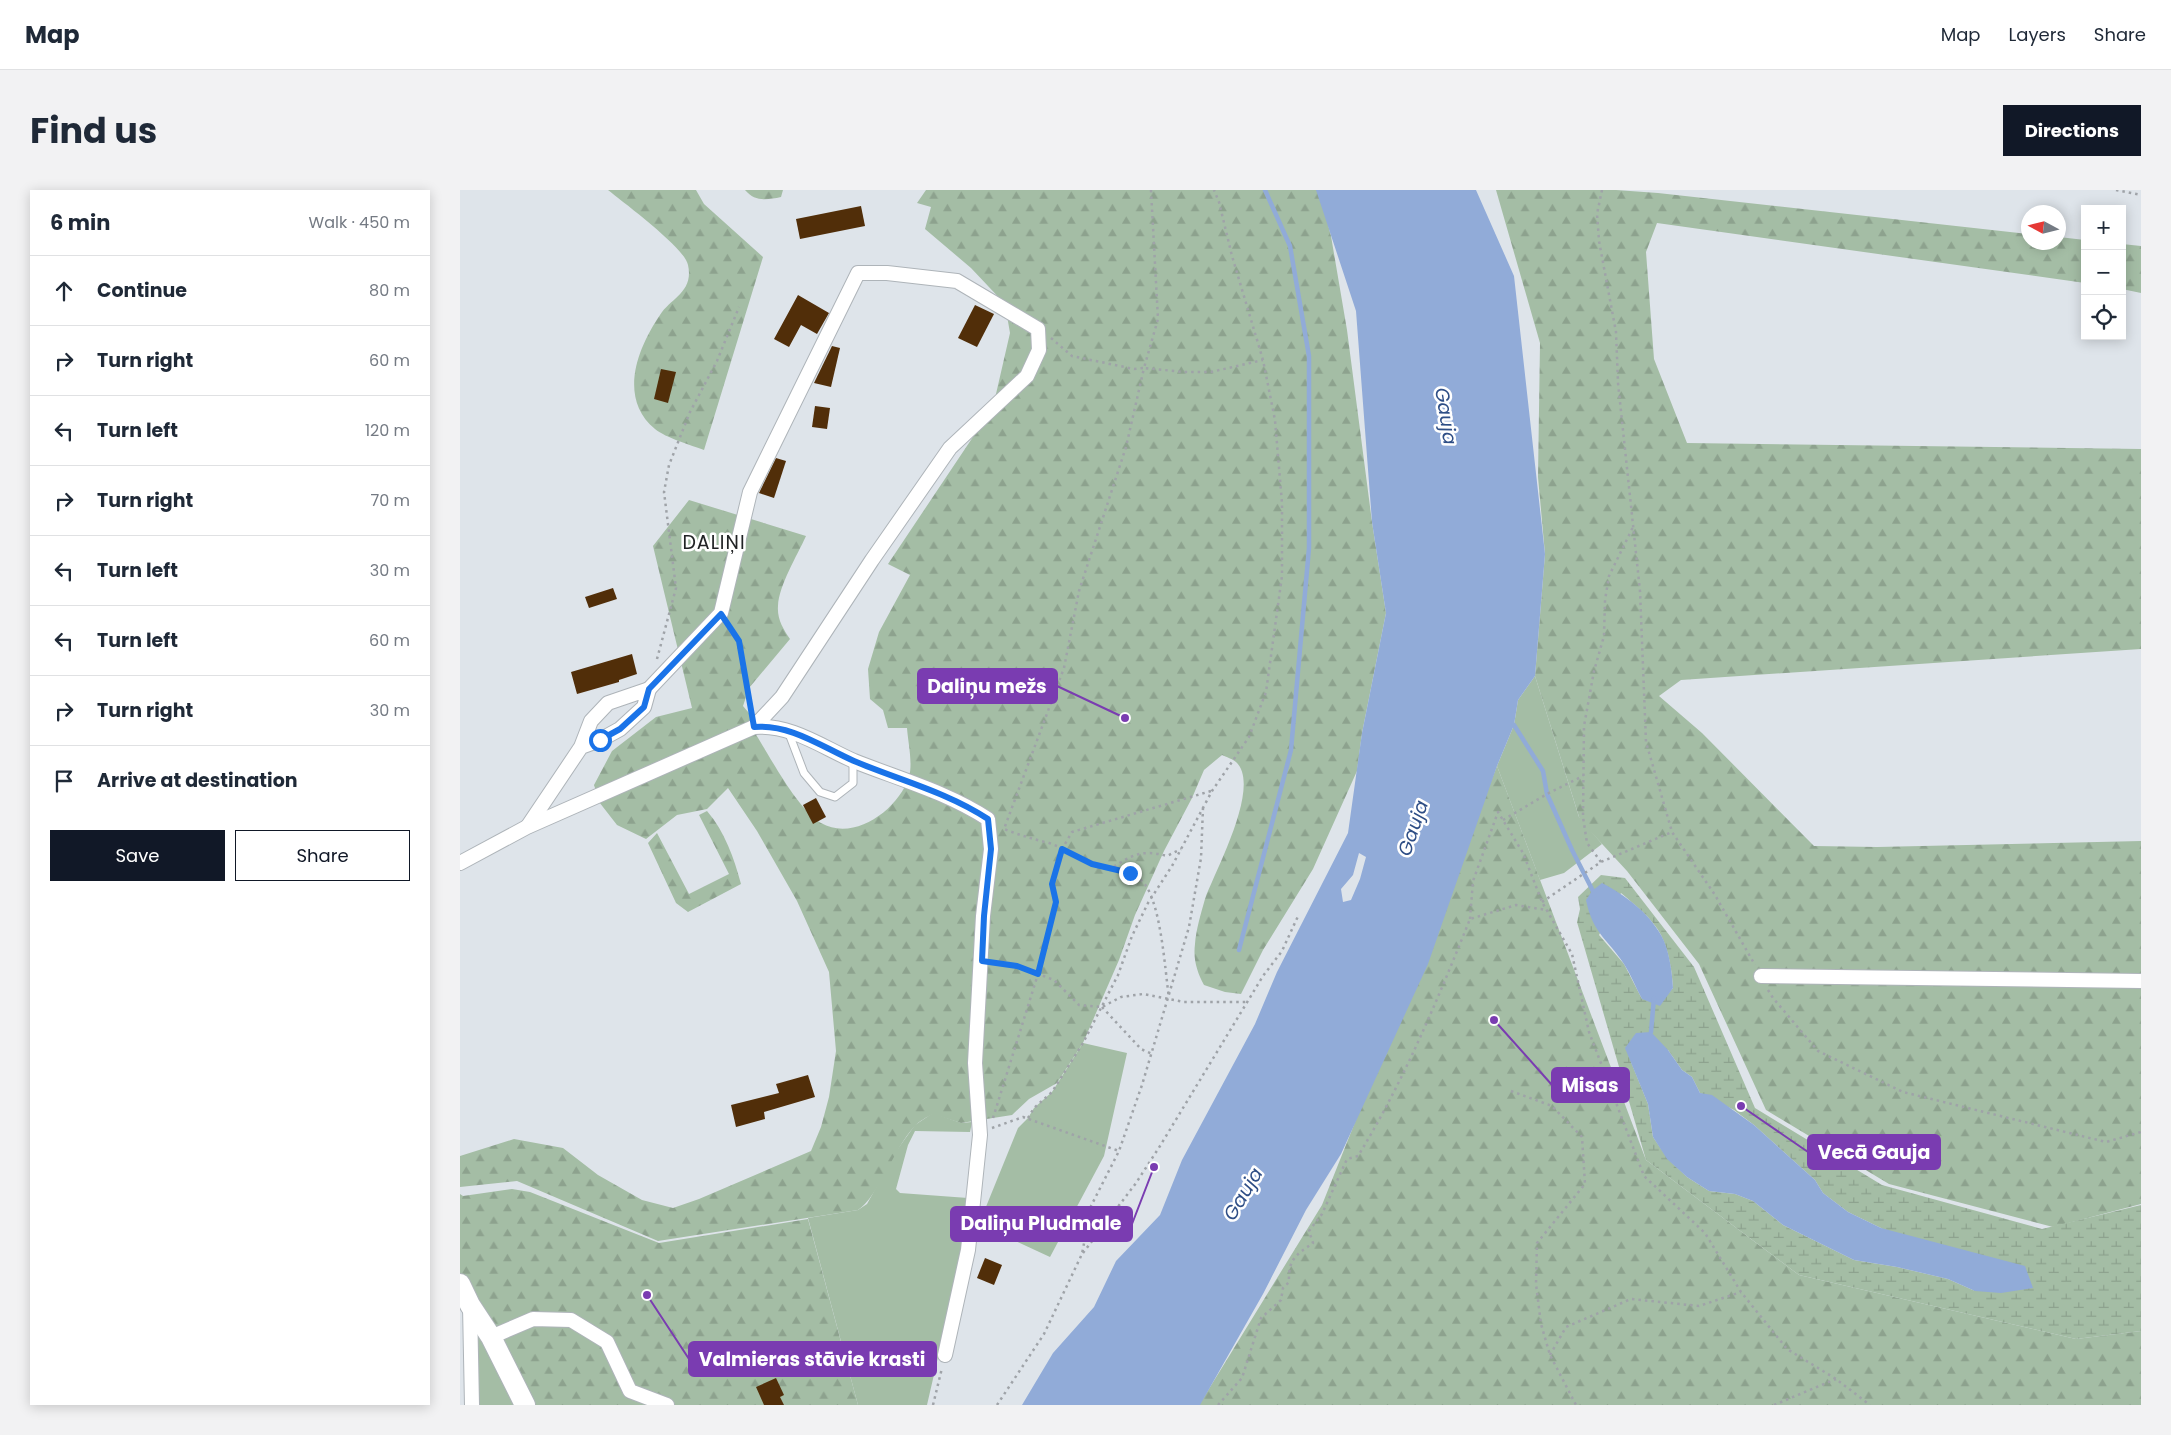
<!DOCTYPE html>
<html lang="en">
<head>
<meta charset="utf-8">
<style>
  :root { --surface:#fff; --page:#f2f2f3; --text:#1f2937; --muted:#747a83; --line:#e0e1e3; --accent:#111827 }
  body { margin:0; font-family:Poppins,sans-serif; background:var(--page); color:var(--text) }
  .controls { position:absolute; right:15px; top:15px; display:grid; overflow:hidden; border-radius:0px; box-shadow:0 2px 12px #0003 }
  .controls button { width:45px; height:45px; display:grid; place-items:center; padding:0; border:0; border-bottom:1px solid var(--line); background:var(--surface); color:var(--text); font:25px sans-serif }
  .compass { position:absolute; left:1561px; top:15px; width:45px; height:45px; border-radius:50%; background:var(--surface); box-shadow:0 2px 12px #0003; rotate:277deg }
  .stop { position:absolute; width:15px; height:15px; margin:-11px; border:4px solid #1a73e8; border-radius:50%; background:#fff }
  .stop.end { background:#1a73e8; border-color:#fff; box-shadow:0 1px 5px #0008 }
  .list { margin:0; padding:0; list-style:none }
  h2 { display:flex; justify-content:space-between; align-items:center; height:65px; margin:0; padding:0 20px; font-size:21px }
  h2 small { font-size:16px; font-weight:400; color:var(--muted) }
  .list li { display:grid; grid-template-columns:32px 1fr auto; gap:15px; align-items:center; box-sizing:border-box; height:70px; padding:0 20px; border-top:1px solid var(--line) }
  .list b { display:block; font-size:19px; white-space:nowrap }
  .list em { font-size:16px; font-style:normal; color:var(--muted) }
  .actions { display:flex; gap:10px; padding:15px 20px }
  .actions a { flex:1; padding:11px 0; border:1px solid var(--accent); border-radius:0px; text-align:center; font-size:18px; color:var(--accent) }
  .actions .main { background:var(--accent); color:#fff }
  .icon { flex:none; width:28px; height:28px; fill:none; stroke:currentColor; stroke-width:2; stroke-linecap:round; stroke-linejoin:round }
  .map { position:relative; flex:none; width:1681px; height:1215px; overflow:hidden; border-radius:0px }
  header { display:flex; align-items:center; gap:30px; box-sizing:border-box; height:70px; padding:0 25px; background:var(--surface); border-bottom:1px solid var(--line) }
  header strong { font-size:24px }
  nav { display:flex; gap:28px; margin-inline-start:auto; font-size:18px }
  .intro { display:flex; align-items:center; justify-content:space-between; box-sizing:border-box; height:120px; padding:0 30px }
  h1 { margin:0; font-size:35px }
  .button { padding:12px 22px; border-radius:0px; background:var(--accent); color:#fff; font-size:18px; font-weight:700 }
  main { display:flex; gap:30px; padding:0 30px }
  aside { flex:1; background:var(--surface); border-radius:0px; box-shadow:0 2px 12px #0003 }
  .map>svg:first-child { display:block }
  .green { fill:#a4bda5 }
  .forest { fill:url(#forest-firs) }
  .wetland { fill:url(#wetland-marsh); fill-rule:evenodd }
  .water { fill:#91abd8; fill-rule:evenodd }
  .lines { fill:none; stroke-linecap:round; stroke-linejoin:round }
  .stream { stroke:#91abd8; stroke-width:4.5 }
  .building { fill:#512e09 }
  .lane-casing { stroke:#aeb4b9; stroke-width:9 }
  .street-casing { stroke:#aeb4b9; stroke-width:16 }
  .secondary-casing { stroke:#aeb4b9; stroke-width:22 }
  .path { stroke:#9fa3a8; stroke-width:2.5; stroke-dasharray:2.5 4; stroke-linecap:butt }
  .lane { stroke:#fff; stroke-width:7 }
  .street { stroke:#fff; stroke-width:14 }
  .secondary { stroke:#fff; stroke-width:20 }
  .route { stroke:#1a73e8; stroke-width:6 }
  .labels { text-anchor:middle; dominant-baseline:central; stroke-width:5; stroke-linejoin:round; paint-order:stroke }
  .water-label { font-size:19px; font-style:italic; fill:#2e4e86; stroke:#fff }
  .neighbourhood-label { font-size:19px; letter-spacing:1px; fill:#212325; stroke:#fff }
  .leader { fill:none; stroke:#7a3cb1; stroke-width:2 }
  .callout-dot { fill:#7a3cb1; stroke:#fff; stroke-width:2 }
  .callout { fill:#7a3cb1; stroke:#7a3cb1; stroke-width:2 }
  .callout-label { font-size:19px; text-anchor:middle; font-weight:bold; fill:#fff }
</style>
</head>
<body>
<header>
<strong>Map</strong>
<nav><a>Map</a><a>Layers</a><a>Share</a></nav>
</header>
<div class="intro"><h1>Find us</h1><a class="button">Directions</a></div>
<main>
<aside>
<h2>6 min<small>Walk · 450 m</small></h2>
<ul class="list">
<li><svg class="icon" aria-label="ahead" viewBox="0 0 24 24"><path d="M12 20V5M6 11l6-6 6 6"/></svg><div><b>Continue</b></div><em>80 m</em></li>
<li><svg class="icon" aria-label="right" viewBox="0 0 24 24"><path d="M7 20v-9h11M14 6l5 5-5 5"/></svg><div><b>Turn right</b></div><em>60 m</em></li>
<li><svg class="icon" aria-label="left" viewBox="0 0 24 24"><path d="M17 20v-9H6M10 6l-5 5 5 5"/></svg><div><b>Turn left</b></div><em>120 m</em></li>
<li><svg class="icon" aria-label="right" viewBox="0 0 24 24"><path d="M7 20v-9h11M14 6l5 5-5 5"/></svg><div><b>Turn right</b></div><em>70 m</em></li>
<li><svg class="icon" aria-label="left" viewBox="0 0 24 24"><path d="M17 20v-9H6M10 6l-5 5 5 5"/></svg><div><b>Turn left</b></div><em>30 m</em></li>
<li><svg class="icon" aria-label="left" viewBox="0 0 24 24"><path d="M17 20v-9H6M10 6l-5 5 5 5"/></svg><div><b>Turn left</b></div><em>60 m</em></li>
<li><svg class="icon" aria-label="right" viewBox="0 0 24 24"><path d="M7 20v-9h11M14 6l5 5-5 5"/></svg><div><b>Turn right</b></div><em>30 m</em></li>
<li><svg class="icon" aria-label="arrive" viewBox="0 0 24 24"><path d="M6 21V4h12l-3 4 3 4H6"/></svg><div><b>Arrive at destination</b></div></li>
</ul>
<div class="actions"><a class="main">Save</a><a>Share</a></div>
</aside>
<div class="map">
<svg width="1681" height="1215" viewBox="0 0 1681 1215">
  <defs>
    <pattern id="forest-firs" width="22" height="20" patternUnits="userSpaceOnUse" patternTransform="scale(1.25)"><rect width="22" height="20" fill="#a4bda5"/><path d="M5 1l3.5 6h-7zM16 11l3.5 6h-7z" fill="#8da28e"/></pattern>
    <pattern id="wetland-marsh" width="20" height="14" patternUnits="userSpaceOnUse" patternTransform="scale(1.25)"><rect width="20" height="14" fill="#a4bda5"/><path d="M1 5h8M5 5V1M11 12h8M15 12V8" fill="none" stroke="#8da28e"/></pattern>
  </defs>
  <rect width="100%" height="100%" fill="#dee4ea"/>
  <!-- green -->
  <g class="green">
    <path d="M 1075,486 L 1119,627 L 1142,654 L 1104,683 L 1080,690 L 1037,576 L 1054,535 L 1058,510 Z"/>
    <path d="M 623,853 L 667,863 L 644,966 L 590,1067 L 519,1034 L 558,938 L 568,928 L 574,918 L 592,902 Z"/>
    <path d="M 473,923 L 501,933 L 512,932 L 510,942 L 455,941 L 448,955 L 436,999 L 440,1003 L 508,1008 L 502,1063 L 467,1215 L 398,1215 L 348,1028 L 398,1020 L 407,1014 L 437,960 L 455,935 Z"/>
    <path d="M 10,1115 L 65,1215 L 12,1215 Z"/>
  </g>
  <!-- forest -->
  <g class="forest">
    <path d="M 148,0 L 236,0 L 244,14 L 303,67 L 244,260 C 231,255 206,248 195,239 C 158,208 177,159 200,125 C 211,108 234,102 228,75 C 225,58 164,13 148,0 Z"/>
    <path d="M 285,0 L 323,0 L 321,7 C 307,10 295,12 285,0 Z"/>
    <path d="M 466,0 L 859,0 L 871,46 L 887,140 L 912,332 L 926,423 L 902,543 L 897,581 L 853,679 L 803,760 L 781,804 L 765,802 L 744,795 C 737,782 733,769 735,754 C 736,740 741,723 745,709 C 755,681 802,596 776,572 C 773,569 766,567 762,565 L 744,580 L 732,608 L 704,661 L 675,725 L 659,770 L 623,853 L 597,893 L 569,909 L 552,925 L 501,933 L 473,924 C 467,927 459,931 454,937 C 434,958 419,1006 398,1020 L 198,1051 L 57,991 L 0,997 L 0,966 L 54,949 L 103,958 L 138,985 L 182,1010 L 213,1018 L 239,1009 L 351,961 L 361,937 L 369,907 L 376,861 L 369,782 L 337,711 L 297,641 L 268,598 L 247,619 L 217,625 L 186,649 L 157,635 L 136,608 L 138,607 L 134,595 L 152,561 L 196,527 L 232,518 L 193,356 L 229,310 L 346,346 C 337,366 319,395 318,416 C 317,429 323,439 330,449 L 289,498 L 283,516 L 300,536 L 293,540 C 310,566 336,618 361,633 C 394,652 438,620 449,587 C 453,573 448,552 447,538 L 428,538 L 423,520 L 410,509 L 408,479 L 419,442 L 450,385 L 428,374 L 533,217 L 550,143 L 545,114 L 511,78 L 465,39 L 471,17 L 457,13 Z"/>
    <path d="M 1036,0 L 1156,0 L 1198,3 L 1568,44 L 1568,52 L 1598,52 L 1599,47 L 1625,50 L 1625,93 L 1197,33 L 1186,62 L 1194,169 L 1227,253 L 1681,259 L 1681,459 L 1221,490 L 1199,506 L 1242,543 L 1354,656 L 1417,657 L 1681,651 L 1681,1014 L 1593,1037 L 1429,994 L 1306,920 L 1239,774 L 1167,681 L 1120,630 L 1075,486 L 1085,364 L 1078,287 L 1080,153 Z"/>
    <path d="M 1662,54 L 1681,56 L 1681,103 L 1662,99 Z"/>
    <path d="M 1037,576 L 1186,970 L 1339,1085 L 1616,1149 L 1681,1141 L 1681,1215 L 739,1215 L 862,1015 Z"/>
    <path d="M 247,621 C 265,642 274,668 281,694 L 228,722 L 216,713 L 188,653 L 197,643 L 229,704 L 269,684 L 239,625 Z"/>
    <path d="M 52,999 L 70,1002 L 199,1053 L 348,1029 L 398,1215 L 65,1215 L 0,1094 L 0,1004 L 3,1006 Z"/>
  </g>
  <!-- wetland -->
  <path class="wetland" d="M 1141,685 L 1165,688 L 1234,777 L 1295,918 L 1422,995 L 1582,1039 L 1681,1015 L 1681,1141 L 1616,1149 L 1339,1085 L 1186,970 L 1117,732 L 1120,719 L 1118,707 ZM 1161,703 C 1175,715 1193,729 1201,745 C 1209,761 1212,781 1213,798 L 1207,805 L 1182,809 L 1164,774 L 1139,745 ZM 1208,860 L 1222,880 L 1232,887 L 1240,903 L 1274,920 L 1294,935 L 1355,990 L 1363,1003 L 1388,1022 L 1421,1038 L 1515,1101 L 1488,1089 L 1437,1077 L 1394,1070 L 1323,1035 L 1293,1011 L 1275,1004 L 1249,1001 L 1227,987 L 1208,969 L 1193,947 L 1188,914 L 1171,872 Z"/>
  <!-- water -->
  <g class="water">
    <path d="M 856,0 L 1016,0 L 1054,86 L 1085,364 L 1075,486 L 1058,510 L 1054,535 L 1037,576 L 968,774 L 881,964 L 846,1020 L 803,1104 L 740,1215 L 562,1215 L 593,1163 L 634,1117 L 656,1071 L 700,1025 L 722,970 L 795,834 L 817,782 L 888,643 L 902,543 L 926,423 L 912,332 L 896,121 ZM 899,663 L 906,667 L 900,689 L 891,710 L 883,712 L 881,699 L 893,685 Z"/>
    <path d="M 1142,693 C 1165,705 1188,722 1201,745 C 1209,759 1212,781 1213,798 L 1200,816 L 1182,809 C 1176,798 1171,785 1164,774 C 1147,748 1133,744 1126,710 L 1132,701 Z"/>
    <path d="M 1191,842 L 1208,860 L 1222,880 L 1232,887 L 1240,903 L 1252,905 L 1294,935 L 1355,990 L 1363,1003 L 1388,1022 L 1421,1038 L 1565,1076 L 1573,1098 L 1541,1103 L 1515,1101 L 1488,1089 L 1437,1077 L 1394,1070 L 1323,1035 L 1293,1011 L 1275,1004 L 1249,1001 L 1227,987 L 1207,969 L 1193,947 L 1188,914 L 1165,858 L 1176,843 Z"/>
  </g>
  <g class="lines">
    <!-- stream -->
    <g class="stream">
      <path d="M 1054,535 L 1083,581 L 1087,604 L 1112,660 L 1135,705"/>
      <path d="M 779,760 L 831,560 L 849,358 L 849,166 L 830,56 L 805,0"/>
      <path d="M 1191,842 L 1194,808"/>
    </g>
  </g>
  <!-- building -->
  <g class="building">
    <path d="M 401,16 L 405,36 L 340,49 L 336,29 Z"/>
    <path d="M 338,105 L 369,123 L 357,144 L 341,135 L 329,157 L 314,149 Z"/>
    <path d="M 515,115 L 534,124 L 517,157 L 498,148 Z"/>
    <path d="M 372,156 L 380,158 L 371,197 L 354,193 Z"/>
    <path d="M 201,179 L 216,182 L 208,213 L 194,209 Z"/>
    <path d="M 355,216 L 370,218 L 367,239 L 352,237 Z"/>
    <path d="M 316,268 L 326,271 L 314,308 L 299,303 Z"/>
    <path d="M 153,398 L 157,409 L 129,418 L 125,407 Z"/>
    <path d="M 172,464 L 177,484 L 159,490 L 159,492 L 117,504 L 111,482 Z"/>
    <path d="M 356,608 L 366,627 L 353,634 L 343,615 Z"/>
    <path d="M 348,885 L 355,907 L 304,922 L 305,929 L 276,937 L 271,915 L 319,903 L 316,894 Z"/>
    <path d="M 525,1068 L 542,1075 L 534,1095 L 517,1088 Z"/>
    <path d="M 316,1188 L 324,1205 L 320,1207 L 324,1215 L 304,1215 L 296,1197 Z"/>
  </g>
  <g class="lines">
    <defs>
      <path id="lane" d="M 328,541 L 344,583 L 360,602 L 375,607 L 393,593 L 393,570"/>
      <g id="street">
        <path d="M 189,499 L 261,423 L 290,302 L 398,83 L 427,83 L 497,91 L 578,139 L 579,160 L 567,186 L 490,258 L 412,370 L 322,507 L 294,537"/>
        <path d="M 68,636 L 121,557 L 131,531 L 148,513 L 189,499 L 184,517 L 160,539 L 140,550 L 121,557"/>
        <path d="M 0,673 L 67,637 L 294,537 C 331,534 362,557 394,571 C 439,589 487,602 528,629 L 531,659 L 523,726 L 515,873 L 520,945 L 508,1060 L 485,1165"/>
        <path d="M 1301,786 L 1681,791"/>
        <path d="M 10,1116 L 12,1215"/>
        <path d="M 31,1147 L 73,1129 L 111,1130 L 147,1152 L 170,1201 L 207,1215"/>
      </g>
      <path id="secondary" d="M 0,1094 L 10,1115 L 31,1147 L 65,1215"/>
    </defs>
    <!-- lane casing -->
    <use href="#lane" class="lane-casing"/>
    <!-- street casing -->
    <use href="#street" class="street-casing"/>
    <!-- secondary casing -->
    <use href="#secondary" class="secondary-casing"/>
    <!-- path -->
    <g class="path">
      <path d="M 691,0 L 698,129 L 684,178 L 724,182 L 751,182 L 803,170"/>
      <path d="M 1142,0 L 1137,24 L 1139,51 L 1156,142 L 1158,193 L 1180,401 L 1186,552 L 1212,642 L 1255,705 L 1295,775"/>
      <path d="M 1656,0 L 1681,5"/>
      <path d="M 591,148 L 612,166 L 674,179 L 684,178 L 666,257 L 619,401 L 604,478 L 544,639 C 559,645 573,649 589,653 C 610,660 628,673 650,679 C 672,665 681,659 707,666 L 721,659"/>
      <path d="M 268,435 L 279,451 L 291,520"/>
      <path d="M 197,469 L 216,398 L 204,302 L 209,275 L 230,222 L 257,171 L 279,117"/>
      <path d="M 1043,630 L 1087,604 L 1123,586"/>
      <path d="M 1141,672 L 1127,653 L 1123,627 L 1124,536 L 1134,481 L 1144,446 L 1145,410 L 1149,386 L 1173,337"/>
      <path d="M 650,679 C 662,681 673,683 682,691 C 701,709 705,781 709,808"/>
      <path d="M 1082,712 L 1141,672 L 1212,642"/>
      <path d="M 1010,729 L 1013,691 L 1038,622 L 1063,663 L 1082,712 L 1112,764 L 1129,842 L 1184,986 L 1245,1043 L 1281,1102 L 1327,1159 L 1376,1189 L 1410,1215"/>
      <path d="M 533,772 L 557,776 L 594,790 L 619,815 L 642,817 L 661,807 L 683,804 L 724,812 L 787,812"/>
      <path d="M 1308,800 L 1313,808 L 1358,861 L 1443,902 L 1646,952 L 1681,942"/>
      <path d="M 642,817 L 681,859 L 692,864"/>
      <path d="M 1051,901 L 1092,916 L 1122,947 L 1125,994 L 1077,1053 L 1076,1094 L 1081,1134 L 1090,1165 L 1116,1215"/>
      <path d="M 533,928 L 578,784 L 596,712 L 592,694 L 602,659 L 612,642 L 751,601"/>
      <path d="M 568,928 L 574,918 L 592,902 L 623,853 L 658,785 L 672,746 L 688,713 L 712,676 L 752,601 L 789,547 L 806,502 L 822,386 L 822,313 L 815,230 L 803,170 L 772,66 L 759,12 L 754,0"/>
      <path d="M 532,938 L 563,927 L 659,961"/>
      <path d="M 623,1063 L 676,993 L 700,956 L 803,786 L 822,761 L 839,724"/>
      <path d="M 1090,1165 L 1106,1137 L 1171,1109 L 1239,1116 L 1281,1102"/>
      <path d="M 473,1215 L 482,1178"/>
      <path d="M 537,1215 L 584,1144 L 622,1064 L 631,1016 L 659,961 L 682,895 L 729,737 L 741,668 L 743,618"/>
      <path d="M 758,1215 L 782,1188 L 801,1128 L 821,1110 L 823,1098 L 829,1092 C 828,1069 836,1065 853,1053 L 849,1041 L 862,1024 L 887,969 L 898,966 C 944,891 977,811 1010,729 L 1056,715 L 1086,720"/>
      <path d="M 1314,1215 L 1376,1189"/>
    </g>
    <!-- lane -->
    <use href="#lane" class="lane"/>
    <!-- street -->
    <use href="#street" class="street"/>
    <!-- secondary -->
    <use href="#secondary" class="secondary"/>
  </g>
  <g class="lines">
    <!-- route -->
    <path class="route" d="M 140,550 L 160,539 L 184,517 L 189,499 L 261,424 L 279,451 L 294,537 C 331,534 362,557 394,571 C 439,590 487,602 528,629 L 531,659 L 524,726 L 522,771 L 557,776 L 578,784 L 596,712 L 592,694 L 602,659 L 632,674 L 670,683"/>
  </g>
  <g class="labels">
    <!-- water labels -->
    <g class="water-label">
      <text transform="translate(986 226) rotate(81)">Gauja</text>
      <text transform="translate(953 638) rotate(-71)">Gauja</text>
      <text transform="translate(783 1004) rotate(-59)">Gauja</text>
    </g>
    <!-- neighbourhood labels -->
    <g class="neighbourhood-label">
      <text x="254" y="352">DALIŅI</text>
    </g>
  </g>
  <!-- callouts -->
  <path class="leader" d="M665 528L597 496M1034 830L1092 895M1281 916L1348 962M694 977L672 1034M187 1105L229 1169"/>
  <g class="callout-dot">
    <circle cx="665" cy="528" r="5"/>
    <circle cx="1034" cy="830" r="5"/>
    <circle cx="1281" cy="916" r="5"/>
    <circle cx="694" cy="977" r="5"/>
    <circle cx="187" cy="1105" r="5"/>
  </g>
  <g class="callout">
    <rect x="458" y="479" width="139" height="34" rx="5"/>
    <rect x="1092" y="878" width="77" height="34" rx="5"/>
    <rect x="1348" y="945" width="132" height="34" rx="5"/>
    <rect x="491" y="1017" width="181" height="34" rx="5"/>
    <rect x="229" y="1152" width="247" height="34" rx="5"/>
  </g>
  <g class="callout-label">
    <text x="527" y="503">Daliņu mežs</text>
    <text x="1130" y="902">Misas</text>
    <text x="1414" y="969">Vecā Gauja</text>
    <text x="581" y="1040">Daliņu Pludmale</text>
    <text x="352" y="1176">Valmieras stāvie krasti</text>
  </g>
</svg>
<div class="controls">
<button>+</button>
<button>−</button>
<button><svg class="icon" aria-label="locate" viewBox="0 0 24 24"><circle cx="12" cy="12" r="6"/><path d="M12 2v4M12 18v4M2 12h4M18 12h4"/></svg></button>
</div>
<svg class="compass" viewBox="-18 -18 36 36"><path d="M0-13l5 13h-10z" fill="#e53935"/><path d="M0 13l5-13h-10z" fill="#747a83"/></svg>
<div class="stop" style="left:140px;top:550px"></div>
<div class="stop end" style="left:670px;top:683px"></div>
</div>
</main>
</body>
</html>
